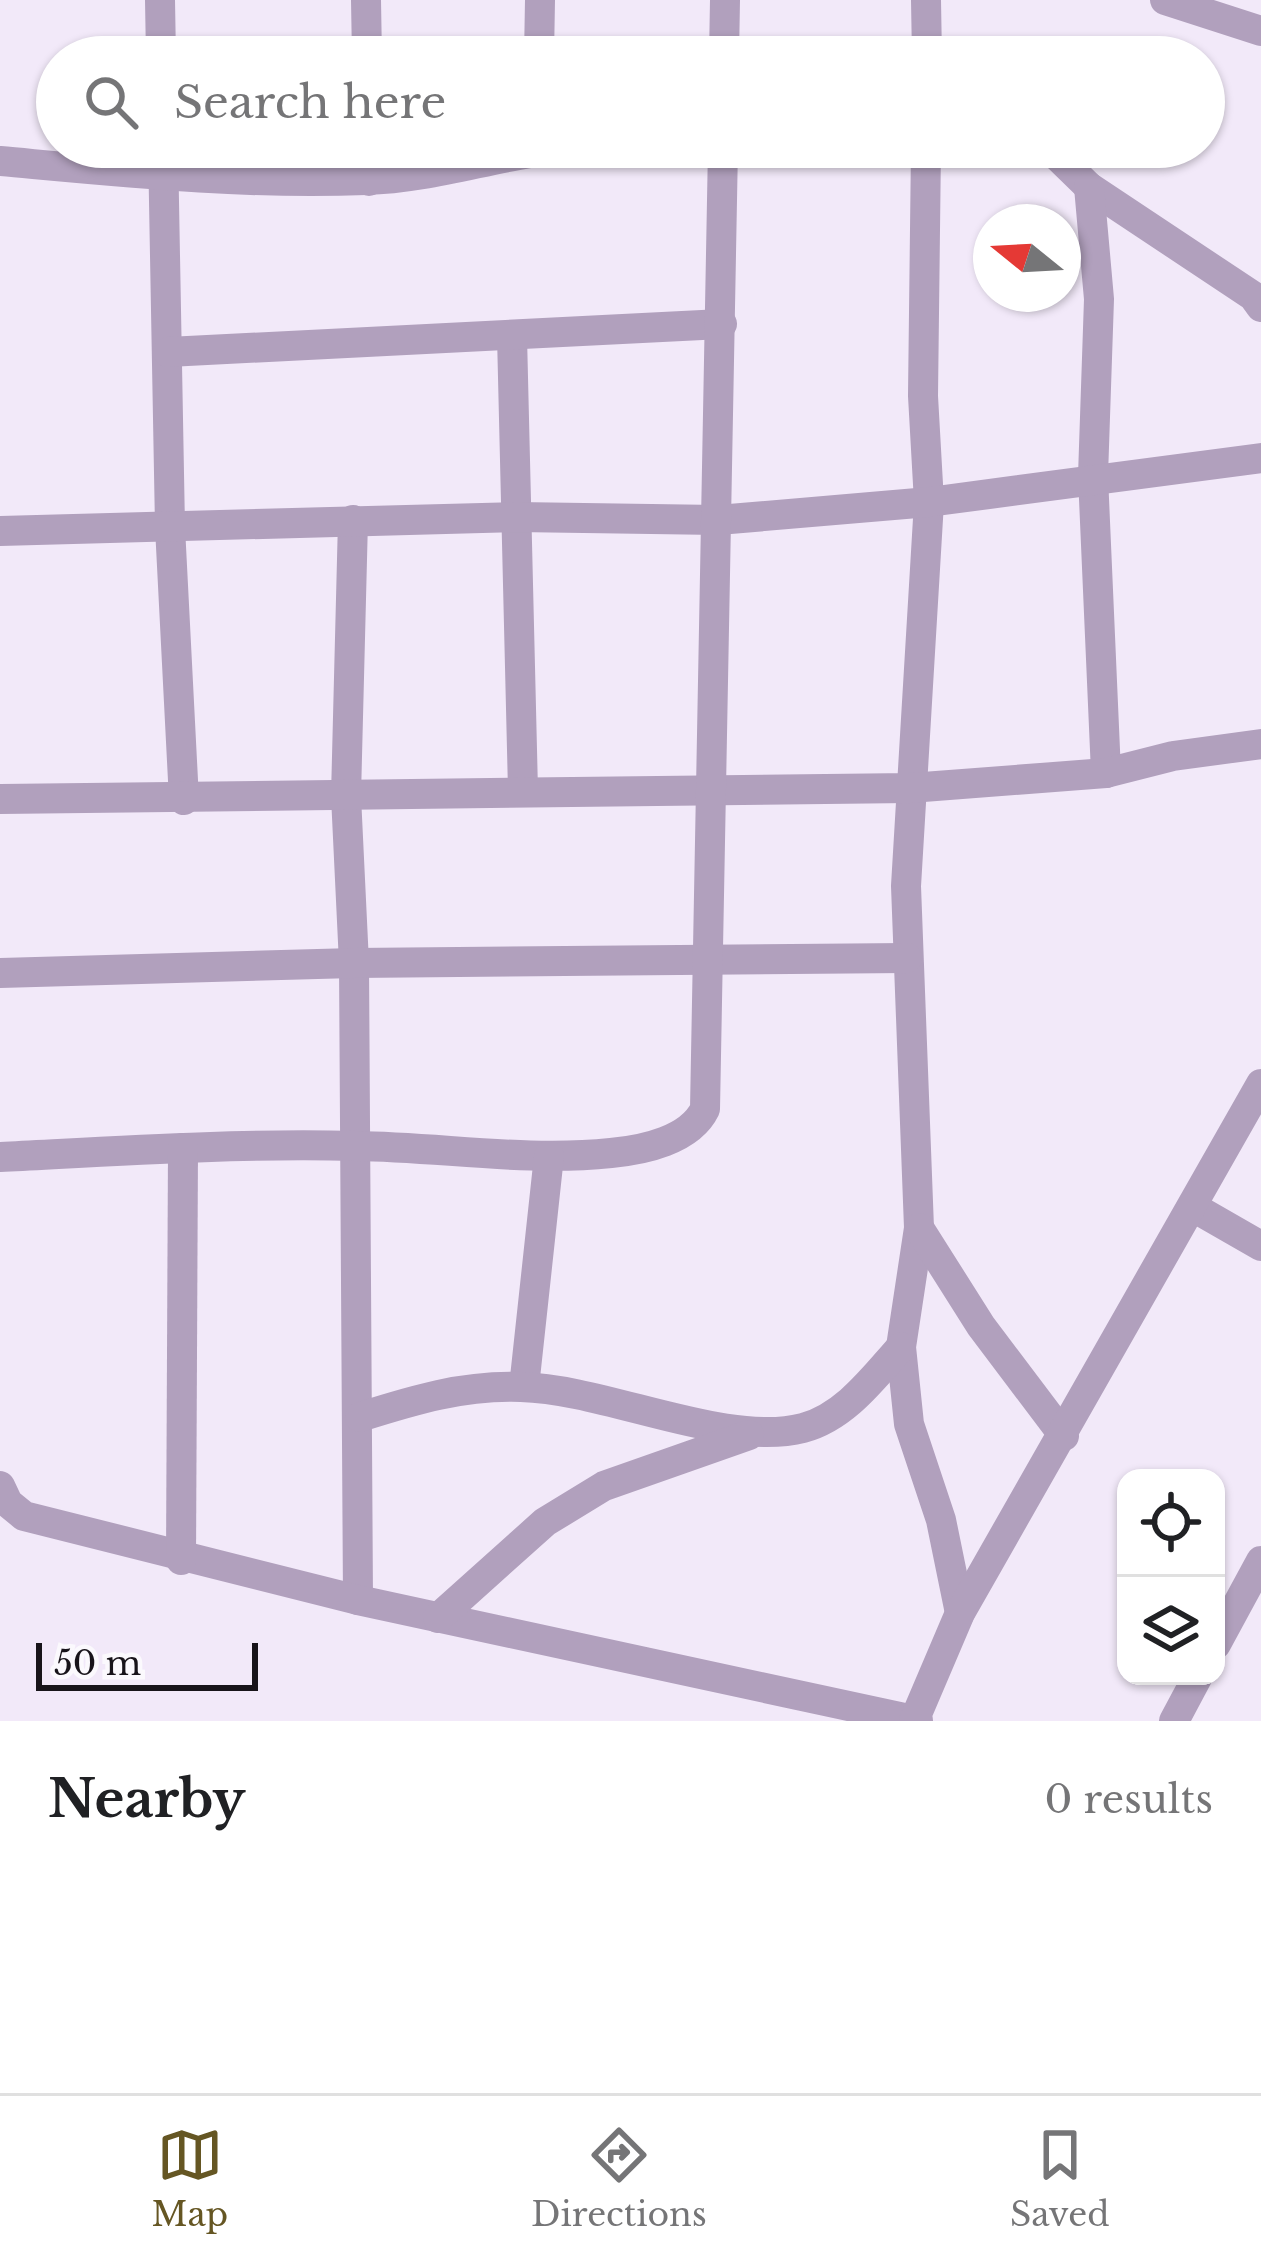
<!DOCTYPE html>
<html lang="en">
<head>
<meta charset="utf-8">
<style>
  :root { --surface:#fff; --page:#f6f6f6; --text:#202124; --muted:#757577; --line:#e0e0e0; --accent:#655623 }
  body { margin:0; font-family:"Libre Baskerville",serif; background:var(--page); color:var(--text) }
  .controls { position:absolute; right:36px; bottom:36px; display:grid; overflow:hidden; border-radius:24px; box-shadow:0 3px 9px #0004 }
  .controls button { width:108px; height:108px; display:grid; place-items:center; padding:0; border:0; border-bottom:3px solid var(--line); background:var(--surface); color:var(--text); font:60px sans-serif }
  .compass { position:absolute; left:973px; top:204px; width:108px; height:108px; border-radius:50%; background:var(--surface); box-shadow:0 3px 9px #0004; rotate:288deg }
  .scale { position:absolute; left:36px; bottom:30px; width:222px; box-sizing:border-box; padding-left:12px; border:6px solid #18141a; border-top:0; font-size:33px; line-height:42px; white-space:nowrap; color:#18141a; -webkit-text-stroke:9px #fbf9fd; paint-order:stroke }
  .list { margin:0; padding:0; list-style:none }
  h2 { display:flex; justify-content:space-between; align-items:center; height:156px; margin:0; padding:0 48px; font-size:51px }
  h2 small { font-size:39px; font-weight:400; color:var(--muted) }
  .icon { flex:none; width:66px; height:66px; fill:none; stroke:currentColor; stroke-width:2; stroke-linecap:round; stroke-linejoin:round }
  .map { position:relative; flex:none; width:1261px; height:1721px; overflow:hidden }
  .search { position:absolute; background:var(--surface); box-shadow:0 3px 9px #0004; left:36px; right:36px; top:36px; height:132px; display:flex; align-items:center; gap:30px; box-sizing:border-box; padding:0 42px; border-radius:66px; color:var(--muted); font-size:45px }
  .sheet { height:372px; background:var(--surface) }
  nav { display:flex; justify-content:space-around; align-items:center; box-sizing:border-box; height:168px; border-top:3px solid var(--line); background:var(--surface); font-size:33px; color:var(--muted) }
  nav a { display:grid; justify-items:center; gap:6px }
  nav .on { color:var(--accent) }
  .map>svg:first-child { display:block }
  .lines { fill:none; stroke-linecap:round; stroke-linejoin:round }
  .minor { stroke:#b1a0bd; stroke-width:30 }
</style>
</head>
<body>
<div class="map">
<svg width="1261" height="1721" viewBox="0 0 1261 1721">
  <rect width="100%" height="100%" fill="#f2e9f9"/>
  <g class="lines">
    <!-- minor -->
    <g class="minor">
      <path d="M 160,0 L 161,57"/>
      <path d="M 366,0 L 367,57"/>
      <path d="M 926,0 L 927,57"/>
      <path d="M 1165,0 L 1261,31"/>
      <path d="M 539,57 L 540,0"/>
      <path d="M 724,57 L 725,0"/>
      <path d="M 163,147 L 170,527 L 184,800"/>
      <path d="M 369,147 L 369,181"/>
      <path d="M 926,147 L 923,396 L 929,502 L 906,886 L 919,1228 L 901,1347 L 909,1424 L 941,1520 L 960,1613"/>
      <path d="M 1048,147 L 1089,187 L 1253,296 L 1261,307"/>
      <path d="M 0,161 C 121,172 244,185 366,180 C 440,178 510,150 583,147"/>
      <path d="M 1089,187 L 1099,299 L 1093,476 L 1106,773"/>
      <path d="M 512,336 L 523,791"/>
      <path d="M 168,352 L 722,324"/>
      <path d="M 353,520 L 346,796 L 354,963 L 358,1600"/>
      <path d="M 0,531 L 517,517 L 718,520 L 929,502 L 1261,458"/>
      <path d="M 0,799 L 910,788 L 1106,773 L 1173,756 L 1261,744"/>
      <path d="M 0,973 L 354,963 L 907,958"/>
      <path d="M 0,1157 C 118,1151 237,1143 356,1146 C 441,1147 526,1162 611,1153 C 644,1150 690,1140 705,1109 L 723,147"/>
      <path d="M 1193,1207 L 1261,1246"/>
      <path d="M 919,1228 L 981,1326 L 1064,1436"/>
      <path d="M 524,1387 L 549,1156"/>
      <path d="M 360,1417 C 414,1400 463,1385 521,1387 C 606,1389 725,1448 803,1428 C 845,1417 874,1377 901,1347"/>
      <path d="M 0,1486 L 8,1503 L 24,1516 L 358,1600 L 918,1721"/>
      <path d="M 181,1560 L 183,1148"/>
      <path d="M 438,1618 L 545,1522 L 604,1486 L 749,1435"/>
      <path d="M 1216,1644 L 1261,1561"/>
      <path d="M 914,1721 L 960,1613 L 1261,1084"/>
      <path d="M 1174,1721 L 1198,1676"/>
    </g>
  </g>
</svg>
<div class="controls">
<button><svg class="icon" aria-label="locate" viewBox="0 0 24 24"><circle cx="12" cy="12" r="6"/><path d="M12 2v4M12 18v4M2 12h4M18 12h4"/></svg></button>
<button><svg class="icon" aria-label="layers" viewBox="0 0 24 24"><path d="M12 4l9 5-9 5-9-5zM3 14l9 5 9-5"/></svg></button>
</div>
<svg class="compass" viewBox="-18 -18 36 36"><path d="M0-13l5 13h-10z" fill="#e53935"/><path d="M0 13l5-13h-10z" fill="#757577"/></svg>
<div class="scale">50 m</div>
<div class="search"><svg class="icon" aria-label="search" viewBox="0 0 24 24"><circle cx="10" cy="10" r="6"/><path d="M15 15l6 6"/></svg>Search here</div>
</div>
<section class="sheet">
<h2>Nearby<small>0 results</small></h2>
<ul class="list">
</ul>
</section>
<nav>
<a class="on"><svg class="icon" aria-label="map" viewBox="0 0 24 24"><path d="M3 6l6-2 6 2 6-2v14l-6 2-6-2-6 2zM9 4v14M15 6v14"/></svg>Map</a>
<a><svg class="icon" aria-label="directions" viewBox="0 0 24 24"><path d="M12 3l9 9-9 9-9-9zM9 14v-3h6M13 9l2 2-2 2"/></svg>Directions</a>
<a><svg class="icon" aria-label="saved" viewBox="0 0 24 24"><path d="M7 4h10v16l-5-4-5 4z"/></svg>Saved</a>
</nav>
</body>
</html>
